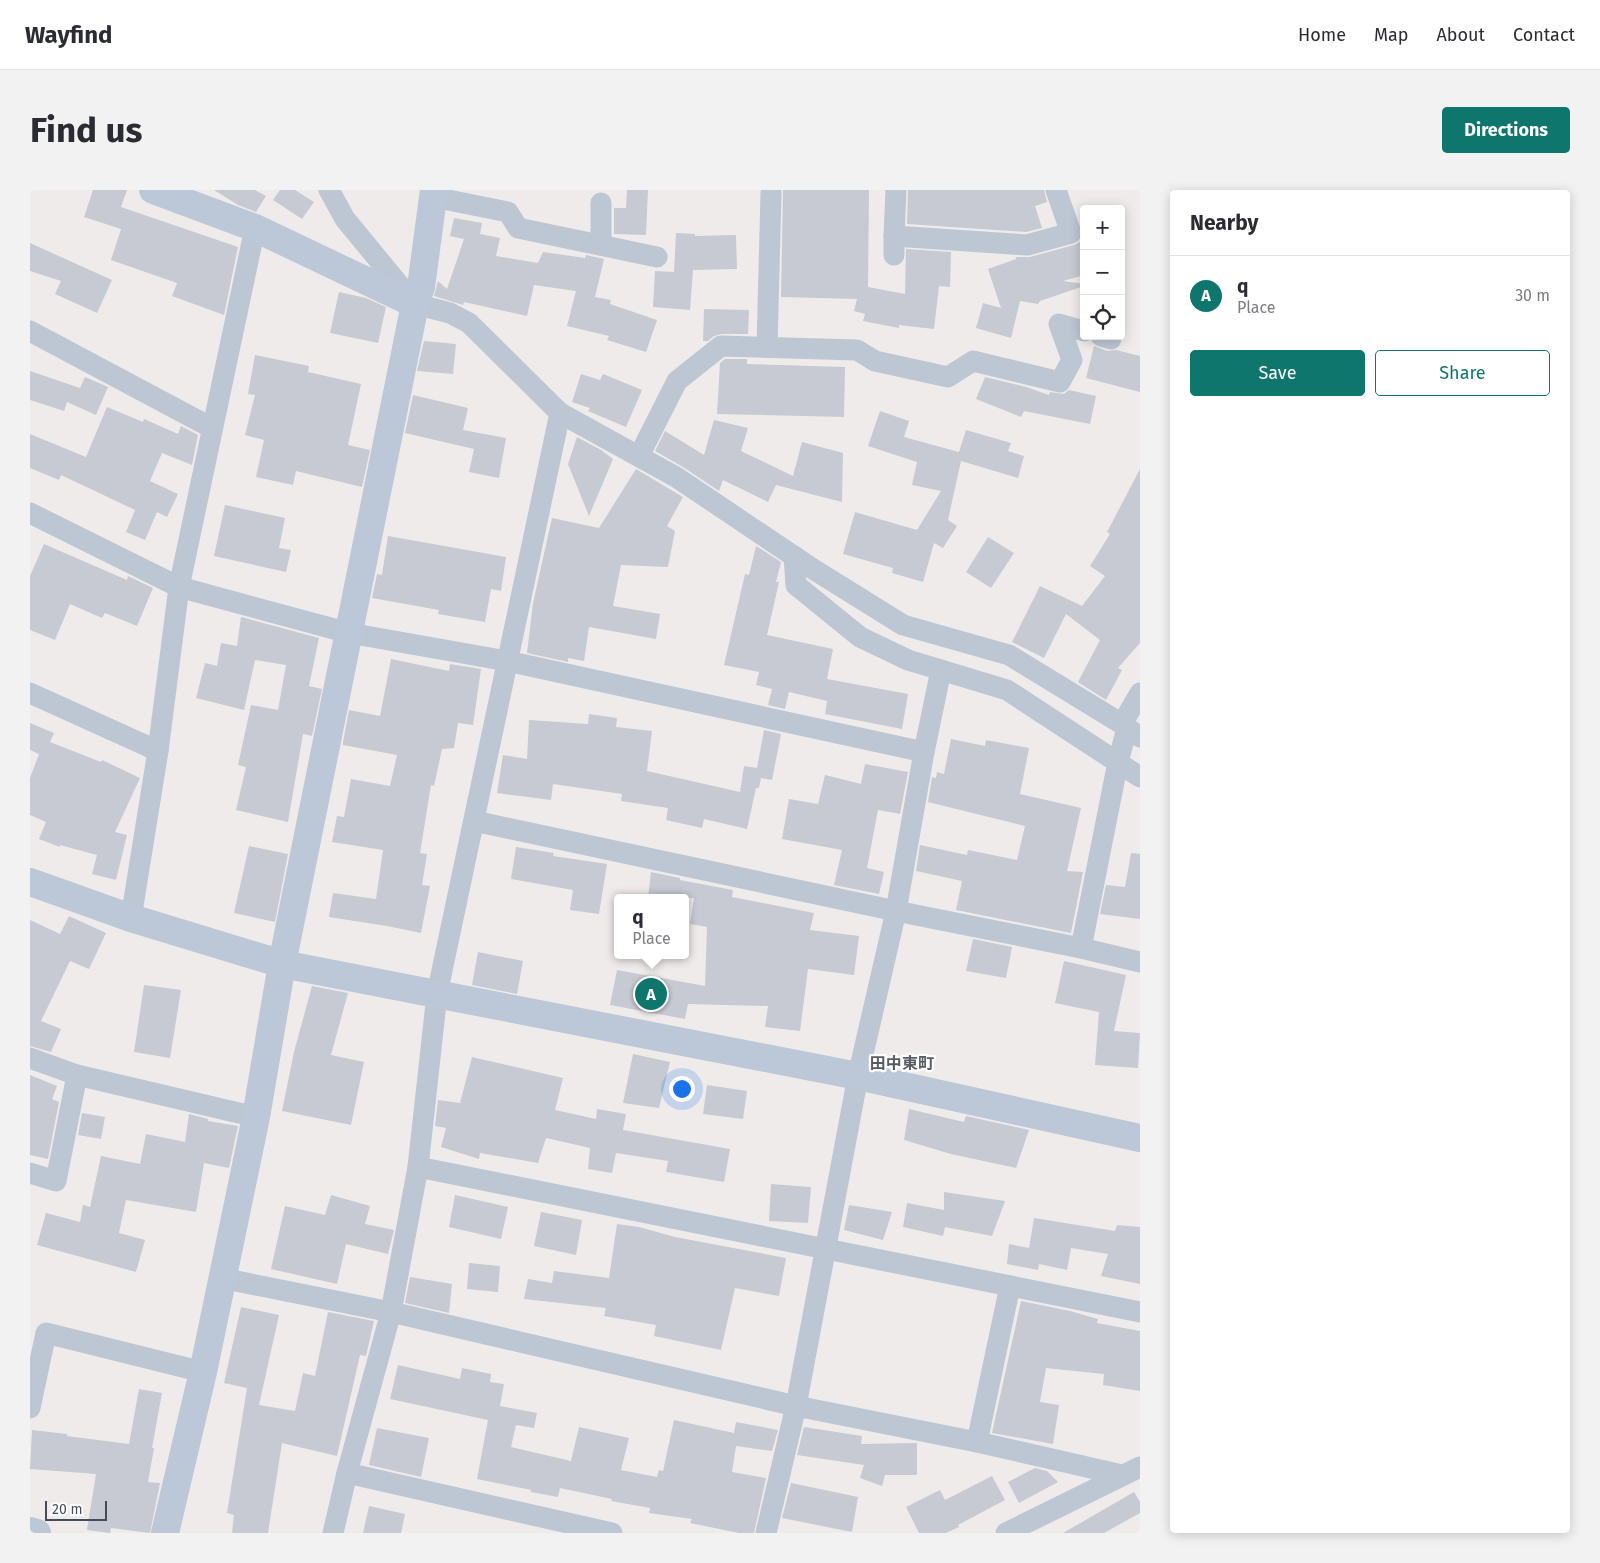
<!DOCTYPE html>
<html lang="en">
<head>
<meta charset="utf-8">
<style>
  :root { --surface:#fff; --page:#f2f2f3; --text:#2b2b33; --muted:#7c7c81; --line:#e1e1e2; --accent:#0f766e }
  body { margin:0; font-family:"Fira Sans","Noto Sans JP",sans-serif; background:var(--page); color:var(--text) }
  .controls { position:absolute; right:15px; top:15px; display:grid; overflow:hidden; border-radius:5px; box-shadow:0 2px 12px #0003 }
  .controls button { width:45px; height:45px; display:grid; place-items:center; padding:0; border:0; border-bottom:1px solid var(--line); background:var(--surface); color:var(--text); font:25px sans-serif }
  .scale { position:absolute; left:15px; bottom:12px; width:62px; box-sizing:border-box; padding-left:5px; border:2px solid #434d5a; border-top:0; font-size:14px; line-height:18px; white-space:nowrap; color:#434d5a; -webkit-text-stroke:4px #fff; paint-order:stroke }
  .you { position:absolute; left:651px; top:898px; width:18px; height:18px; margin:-12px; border:4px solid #fff; border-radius:50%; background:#1a73e8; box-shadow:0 0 0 8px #1a73e833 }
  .badge { display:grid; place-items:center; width:32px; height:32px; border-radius:50%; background:var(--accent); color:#fff; font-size:16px; font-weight:700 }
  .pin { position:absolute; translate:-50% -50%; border:2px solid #fff; box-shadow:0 1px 5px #0006 }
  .popup { position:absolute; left:584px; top:704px; width:75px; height:65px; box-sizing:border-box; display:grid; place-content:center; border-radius:5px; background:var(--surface); filter:drop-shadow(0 1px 4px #0005); font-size:16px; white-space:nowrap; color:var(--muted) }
  .popup b { font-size:19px; color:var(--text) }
  .popup::after { content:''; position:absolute; left:50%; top:100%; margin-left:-10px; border:10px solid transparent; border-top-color:var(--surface) }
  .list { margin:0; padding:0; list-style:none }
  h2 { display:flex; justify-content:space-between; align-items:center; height:65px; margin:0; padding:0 20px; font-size:21px }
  h2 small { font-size:16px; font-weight:400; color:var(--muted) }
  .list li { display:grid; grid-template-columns:32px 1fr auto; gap:15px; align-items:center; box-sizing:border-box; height:80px; padding:0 20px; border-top:1px solid var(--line) }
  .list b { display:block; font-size:19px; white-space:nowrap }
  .list p { margin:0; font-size:16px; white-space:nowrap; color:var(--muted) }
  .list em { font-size:16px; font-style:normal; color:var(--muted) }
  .actions { display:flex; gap:10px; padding:15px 20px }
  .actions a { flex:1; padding:11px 0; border:1px solid var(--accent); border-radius:5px; text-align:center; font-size:18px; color:var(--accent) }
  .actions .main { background:var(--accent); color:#fff }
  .icon { flex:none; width:28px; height:28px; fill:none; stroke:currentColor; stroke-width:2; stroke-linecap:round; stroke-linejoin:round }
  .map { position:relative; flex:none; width:1110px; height:1343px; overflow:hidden; border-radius:5px }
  header { display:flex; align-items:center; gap:30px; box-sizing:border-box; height:70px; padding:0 25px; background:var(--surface); border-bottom:1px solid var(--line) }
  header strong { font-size:24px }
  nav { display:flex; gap:28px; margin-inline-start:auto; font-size:18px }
  .intro { display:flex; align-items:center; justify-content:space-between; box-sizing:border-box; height:120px; padding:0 30px }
  h1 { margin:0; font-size:35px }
  .button { padding:12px 22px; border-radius:5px; background:var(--accent); color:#fff; font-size:18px; font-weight:700 }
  main { display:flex; gap:30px; padding:0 30px }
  aside { flex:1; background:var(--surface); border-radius:5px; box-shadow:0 2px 12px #0003 }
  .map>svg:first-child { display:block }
  .building { fill:#c7cad2 }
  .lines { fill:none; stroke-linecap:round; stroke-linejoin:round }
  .street { stroke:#bdc7d3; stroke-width:21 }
  .secondary { stroke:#bcc7d7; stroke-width:28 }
  .labels { text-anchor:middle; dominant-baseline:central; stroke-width:4.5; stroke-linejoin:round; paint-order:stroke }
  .quarter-label { font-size:16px; font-weight:bold; fill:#585b61; stroke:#fff }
</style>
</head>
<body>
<header>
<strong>Wayfind</strong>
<nav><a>Home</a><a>Map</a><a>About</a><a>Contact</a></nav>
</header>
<div class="intro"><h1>Find us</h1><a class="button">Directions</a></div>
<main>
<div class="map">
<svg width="1110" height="1343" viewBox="0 0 1110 1343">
  <rect width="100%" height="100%" fill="#efebeb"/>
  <!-- building -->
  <g class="building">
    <path d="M 63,0 L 97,0 L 91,17 L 208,57 L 194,125 L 142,106 L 147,93 L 81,70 L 91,39 L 54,27 Z"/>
    <path d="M 184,0 L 225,0 L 236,6 L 226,22 L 208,15 Z"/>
    <path d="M 250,0 L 265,0 L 284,12 L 272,29 L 243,10 Z"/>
    <path d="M 597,0 L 618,0 L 616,45 L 584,44 L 584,18 L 596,18 Z"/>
    <path d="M 753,0 L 839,0 L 838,97 L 875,104 L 876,59 L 921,62 L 920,97 L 909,96 L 904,139 L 869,135 L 869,138 L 833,131 L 835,124 L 824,121 L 827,109 L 751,107 Z"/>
    <path d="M 878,0 L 1014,0 L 1017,12 L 1005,16 L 1012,38 L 996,42 L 877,34 Z"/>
    <path d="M 424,28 L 452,33 L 450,44 L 470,48 L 466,66 L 508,73 L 513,62 L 555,68 L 556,65 L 574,69 L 565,107 L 581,110 L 580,114 L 627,130 L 616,162 L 577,150 L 579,146 L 537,136 L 546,101 L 504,95 L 497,126 L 434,112 L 433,115 L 404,106 L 408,91 L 417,99 L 434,49 L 420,46 Z"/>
    <path d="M 646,43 L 665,44 L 665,46 L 706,45 L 707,79 L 663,80 L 660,120 L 623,117 L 625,81 L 644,82 Z"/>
    <path d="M 1054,50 L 1054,85 L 1033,91 L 1054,94 L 1054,96 L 1010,111 L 1008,114 L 990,111 L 981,148 L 946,138 L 953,113 L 971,118 L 958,79 L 986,69 L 986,67 L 1000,67 L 1044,55 Z"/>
    <path d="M 0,53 L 82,90 L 67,123 L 25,104 L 31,91 L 0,81 Z"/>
    <path d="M 309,102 L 336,108 L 356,117 L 348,153 L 300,143 Z"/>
    <path d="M 674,119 L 719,120 L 718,144 L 691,144 L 684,146 L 678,151 L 673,151 Z"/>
    <path d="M 394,151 L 426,154 L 423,184 L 387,181 Z"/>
    <path d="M 1064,156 L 1077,161 L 1086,160 L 1110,166 L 1110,202 L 1056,188 Z"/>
    <path d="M 225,165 L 279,176 L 278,182 L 331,194 L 318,255 L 340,260 L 332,297 L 266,281 L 263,295 L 226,287 L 234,250 L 215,245 L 225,205 L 218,204 Z"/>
    <path d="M 695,169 L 717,169 L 717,174 L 815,177 L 814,227 L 687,224 L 690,173 Z"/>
    <path d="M 0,181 L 50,198 L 55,187 L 78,197 L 66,225 L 37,212 L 34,221 L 0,210 Z"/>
    <path d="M 551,184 L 570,190 L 573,184 L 612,200 L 596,237 L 558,221 L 560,218 L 542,212 Z"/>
    <path d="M 955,187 L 996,197 L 1019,205 L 1020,202 L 1034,204 L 1039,200 L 1066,206 L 1060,234 L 994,221 L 991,227 L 946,209 Z"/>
    <path d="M 383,205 L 438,218 L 433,240 L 476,248 L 469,288 L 439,282 L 444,259 L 375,243 Z"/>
    <path d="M 77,217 L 113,232 L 114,229 L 148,244 L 151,236 L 168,245 L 162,275 L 132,263 L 120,291 L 148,304 L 137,327 L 127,322 L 115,350 L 96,342 L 105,320 L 31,285 L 29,290 L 0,278 L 0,244 L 56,267 Z"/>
    <path d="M 850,221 L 879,231 L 874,247 L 929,262 L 936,240 L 981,253 L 978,261 L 994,266 L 988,288 L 931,271 L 918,330 L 927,336 L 913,358 L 904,353 L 893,392 L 862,383 L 863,378 L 813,364 L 825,322 L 887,340 L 911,301 L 882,295 L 887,272 L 838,256 Z"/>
    <path d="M 684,230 L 718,238 L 711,261 L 763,286 L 772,252 L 813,263 L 812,312 L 746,295 L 738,312 L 693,290 L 689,301 L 653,277 L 625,261 L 635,241 L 674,265 Z"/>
    <path d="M 547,247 L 571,260 L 583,269 L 559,326 L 538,274 Z"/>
    <path d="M 606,279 L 653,307 L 637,336 L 645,341 L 638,377 L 591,375 L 583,416 L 630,424 L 626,449 L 559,437 L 554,471 L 538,468 L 538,472 L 497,463 L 503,413 L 522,328 L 569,338 Z"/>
    <path d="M 1110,279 L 1110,453 L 1088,478 L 1092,480 L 1076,510 L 1048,492 L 1070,450 L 1036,424 L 1014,468 L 982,452 L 1010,396 L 1052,416 L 1075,386 L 1060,376 L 1080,344 L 1077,342 Z"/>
    <path d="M 195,315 L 255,328 L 249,358 L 261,360 L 256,382 L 184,366 Z"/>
    <path d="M 358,346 L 476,367 L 471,401 L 461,399 L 455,432 L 408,424 L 409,420 L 342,408 L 347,384 L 352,385 Z"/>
    <path d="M 958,347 L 984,363 L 961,398 L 936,382 Z"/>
    <path d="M 14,354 L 97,390 L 98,386 L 123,398 L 107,436 L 75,423 L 72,428 L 40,414 L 25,450 L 0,440 L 0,386 Z"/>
    <path d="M 726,356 L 751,372 L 746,392 L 749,392 L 737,445 L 803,459 L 797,489 L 878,504 L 872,539 L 795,524 L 797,511 L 759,502 L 755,519 L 738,515 L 742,499 L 726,495 L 729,482 L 694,475 L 715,384 L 719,385 Z"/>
    <path d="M 211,427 L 289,448 L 279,496 L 292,499 L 282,546 L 273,544 L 258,632 L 206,620 L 216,577 L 208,575 L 221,515 L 248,520 L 256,475 L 225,470 L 214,520 L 166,508 L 175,473 L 187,476 L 191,453 L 207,456 Z"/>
    <path d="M 361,469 L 419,481 L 420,474 L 451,479 L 443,535 L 428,533 L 424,558 L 412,559 L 404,596 L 401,595 L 390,663 L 397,664 L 392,695 L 400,696 L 391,743 L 357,736 L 299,727 L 303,703 L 346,709 L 353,660 L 302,652 L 307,626 L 314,627 L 321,589 L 360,596 L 367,565 L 313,555 L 313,552 L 319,520 L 350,526 Z"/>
    <path d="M 559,524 L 587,528 L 586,537 L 622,541 L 617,581 L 710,602 L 714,576 L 727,578 L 734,540 L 751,544 L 742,590 L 731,588 L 729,598 L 726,598 L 717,639 L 674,629 L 672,638 L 636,630 L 638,618 L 591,611 L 592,604 L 523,594 L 521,610 L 467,603 L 473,565 L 497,569 L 499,530 L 558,534 Z"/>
    <path d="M 0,533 L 24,543 L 20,552 L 71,572 L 72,570 L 110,588 L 85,642 L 97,645 L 86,690 L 62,684 L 67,665 L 30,655 L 30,657 L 9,649 L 16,632 L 0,625 L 0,588 L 9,564 L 0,560 Z"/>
    <path d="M 921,549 L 955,556 L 956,550 L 999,558 L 990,604 L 1051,618 L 1037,681 L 1053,682 L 1041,743 L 926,720 L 932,691 L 886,681 L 890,655 L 937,665 L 938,660 L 987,670 L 995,636 L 898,612 L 902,587 L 906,588 L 907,582 L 914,584 Z"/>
    <path d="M 835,574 L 878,582 L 870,624 L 848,620 L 837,678 L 854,682 L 849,704 L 804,695 L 812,660 L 752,649 L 759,609 L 788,614 L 795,585 L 831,594 Z"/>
    <path d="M 219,656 L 258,664 L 245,732 L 204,723 Z"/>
    <path d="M 486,657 L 524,663 L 523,666 L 577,674 L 569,724 L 540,720 L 543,700 L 481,689 Z"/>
    <path d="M 1101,663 L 1110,664 L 1110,729 L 1070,724 L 1076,695 L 1095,697 Z"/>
    <path d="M 621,682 L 650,688 L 650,690 L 703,700 L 702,707 L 784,723 L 780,740 L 829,746 L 824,785 L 778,779 L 770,841 L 735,837 L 738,816 L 658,814 L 655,829 L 580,815 L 587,780 L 675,796 L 677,737 L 660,734 L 664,708 L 618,708 Z"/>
    <path d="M 39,726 L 76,743 L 59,779 L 40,771 L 11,831 L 31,839 L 21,862 L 0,856 L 0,730 L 30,744 Z"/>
    <path d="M 943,749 L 982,757 L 976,788 L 936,781 Z"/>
    <path d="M 448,762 L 493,771 L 487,804 L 442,795 Z"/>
    <path d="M 1034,771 L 1096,785 L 1084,841 L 1110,843 L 1108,878 L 1065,875 L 1069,822 L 1025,813 Z"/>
    <path d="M 114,795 L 151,800 L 140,868 L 104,862 Z"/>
    <path d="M 282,796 L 318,803 L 301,865 L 334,872 L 321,935 L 252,921 L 264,862 Z"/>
    <path d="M 603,864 L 640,872 L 629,918 L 593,913 Z"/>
    <path d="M 442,867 L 533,888 L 525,920 L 566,929 L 567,919 L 596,924 L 593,940 L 700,959 L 694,992 L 636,982 L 638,971 L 586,963 L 582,983 L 558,979 L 560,958 L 516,948 L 508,973 L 450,963 L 449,969 L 411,957 L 416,938 L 405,936 L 408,910 L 430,913 Z"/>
    <path d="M 0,885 L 27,896 L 22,909 L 29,912 L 18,969 L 0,965 Z"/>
    <path d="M 677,895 L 717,901 L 713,929 L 673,924 Z"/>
    <path d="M 879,919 L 934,932 L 936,926 L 999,940 L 986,978 L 921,964 L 874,950 Z"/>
    <path d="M 52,923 L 75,927 L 71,949 L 48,945 Z"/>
    <path d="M 159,924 L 178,929 L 178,931 L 208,936 L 199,978 L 174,973 L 166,1022 L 96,1010 L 89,1043 L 115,1050 L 106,1082 L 7,1055 L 16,1023 L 50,1032 L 53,1015 L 60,1017 L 71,966 L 110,974 L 116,944 L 155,952 Z"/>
    <path d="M 741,994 L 781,997 L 778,1033 L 739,1031 Z"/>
    <path d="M 914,1002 L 975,1011 L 962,1046 L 915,1037 L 913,1046 L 873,1037 L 877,1013 L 914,1020 Z"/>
    <path d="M 301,1005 L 340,1016 L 335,1034 L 364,1040 L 358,1064 L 316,1054 L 307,1094 L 241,1079 L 255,1016 L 295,1025 Z"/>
    <path d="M 425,1005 L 478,1017 L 471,1049 L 419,1037 Z"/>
    <path d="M 819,1015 L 862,1022 L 853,1050 L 814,1040 Z"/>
    <path d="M 511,1022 L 552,1030 L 546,1065 L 504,1056 Z"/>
    <path d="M 1004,1028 L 1085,1041 L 1087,1035 L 1110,1037 L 1110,1094 L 1071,1086 L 1078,1064 L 1041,1058 L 1037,1080 L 1009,1074 L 1008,1080 L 977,1074 L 979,1054 L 999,1058 Z"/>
    <path d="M 587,1034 L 609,1037 L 645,1047 L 756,1068 L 749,1106 L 705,1098 L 691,1160 L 624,1146 L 626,1135 L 574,1126 L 576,1118 L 494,1109 L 498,1089 L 522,1093 L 524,1081 L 579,1088 Z"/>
    <path d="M 439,1073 L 470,1076 L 468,1102 L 437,1099 Z"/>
    <path d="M 380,1087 L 422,1094 L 419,1123 L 375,1113 Z"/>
    <path d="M 991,1111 L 1040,1121 L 1068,1129 L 1067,1133 L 1110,1141 L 1110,1201 L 1073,1195 L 1074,1184 L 1016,1178 L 1010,1212 L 1029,1215 L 1023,1254 L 962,1243 Z"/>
    <path d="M 211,1117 L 249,1125 L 229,1215 L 265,1221 L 273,1183 L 285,1186 L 298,1122 L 344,1131 L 336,1166 L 330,1165 L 307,1266 L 252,1253 L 238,1343 L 202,1343 L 204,1325 L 197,1323 L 217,1198 L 194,1193 Z"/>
    <path d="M 368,1175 L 430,1189 L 432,1178 L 461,1184 L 460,1192 L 474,1194 L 470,1216 L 507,1223 L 504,1238 L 486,1235 L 481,1257 L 541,1271 L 549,1237 L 599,1248 L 591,1280 L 627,1287 L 629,1280 L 633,1281 L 644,1230 L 704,1243 L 706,1232 L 748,1240 L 742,1261 L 706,1256 L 702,1282 L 736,1288 L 724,1343 L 709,1343 L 660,1333 L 662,1329 L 619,1323 L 620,1318 L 581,1311 L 582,1309 L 530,1298 L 528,1307 L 501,1302 L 501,1300 L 447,1289 L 458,1230 L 360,1209 Z"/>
    <path d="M 109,1199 L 132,1203 L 122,1258 L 124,1258 L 118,1292 L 130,1293 L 120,1343 L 81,1338 L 80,1343 L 57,1340 L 66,1284 L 0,1279 L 2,1240 L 37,1244 L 37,1246 L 99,1254 Z"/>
    <path d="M 774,1237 L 832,1246 L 831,1254 L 887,1253 L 887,1285 L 855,1285 L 852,1296 L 830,1288 L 834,1275 L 767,1265 Z"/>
    <path d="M 347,1238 L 399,1248 L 391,1287 L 339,1275 Z"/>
    <path d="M 1005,1278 L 1017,1281 L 1028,1292 L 989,1313 L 978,1292 Z"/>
    <path d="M 962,1286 L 975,1310 L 928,1335 L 929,1337 L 916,1343 L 889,1343 L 876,1317 L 910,1300 L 915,1310 Z"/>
    <path d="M 761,1293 L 828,1307 L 822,1342 L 752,1328 Z"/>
    <path d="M 1104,1302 L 1110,1312 L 1110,1323 L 1074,1343 L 1033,1343 Z"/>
    <path d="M 339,1316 L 375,1324 L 371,1343 L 333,1343 Z"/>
  </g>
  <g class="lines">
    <!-- street -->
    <g class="street">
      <path d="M 299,0 L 315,29 L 385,114 L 420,123 L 439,133 L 530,223 L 646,287 L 783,379 L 873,435 L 979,465 L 1092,534 L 1110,547"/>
      <path d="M 866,0 L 864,46 L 997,55 L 1041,43 L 1026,0"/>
      <path d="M 403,7 L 478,22 L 488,38 L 627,67"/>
      <path d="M 571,55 L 571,13"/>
      <path d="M 864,65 L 864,46"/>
      <path d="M 0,141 L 182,238"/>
      <path d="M 1071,146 L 1081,149"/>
      <path d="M 737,157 L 741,3"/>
      <path d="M 609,266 L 647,191 L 691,156 L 827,160 L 845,171 L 918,187 L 943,171 L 1030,192 L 1042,170 L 1029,134 L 1054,141"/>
      <path d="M 0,323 L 149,397 L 319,443 L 477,471 L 894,562"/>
      <path d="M 764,366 L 766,395 L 830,447 L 878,470 L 977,500 L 1110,587"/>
      <path d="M 0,503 L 128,561"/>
      <path d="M 1092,534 L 1110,503"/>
      <path d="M 444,631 L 866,721 L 1051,758 L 1110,772"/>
      <path d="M 101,728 L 128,561 L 149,397 L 225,38"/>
      <path d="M 1051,758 L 1088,572 L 1097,538"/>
      <path d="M 0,868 L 47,885 L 226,927"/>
      <path d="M 388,977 L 1110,1122"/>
      <path d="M 0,983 L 26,991 L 47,885"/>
      <path d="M 191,1088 L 361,1122 L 766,1216 L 947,1252 L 1092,1285"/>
      <path d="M 0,1218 L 16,1143 L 173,1182"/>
      <path d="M 947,1252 L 980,1096"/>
      <path d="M 317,1283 L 582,1343"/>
      <path d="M 303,1343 L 317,1283 L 361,1122 L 388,977 L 407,804 L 530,223"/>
      <path d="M 736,1343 L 766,1216 L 828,886 L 866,721 L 894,562 L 911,480"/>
      <path d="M 976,1343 L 1110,1277"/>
    </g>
    <!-- secondary -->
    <g class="secondary">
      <path d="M 123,0 L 225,38 L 385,114"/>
      <path d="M 0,692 L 101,728 L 252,774 L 828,886 L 1110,948"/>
      <path d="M 0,1341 L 7,1343"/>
      <path d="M 135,1343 L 173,1182 L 226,927 L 252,774 L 385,114 L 391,97 L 404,0"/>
    </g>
  </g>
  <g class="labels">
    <!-- quarter labels -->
    <g class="quarter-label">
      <text x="872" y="873">田中東町</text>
    </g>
  </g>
</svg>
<div class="controls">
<button>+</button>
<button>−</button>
<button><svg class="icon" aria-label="locate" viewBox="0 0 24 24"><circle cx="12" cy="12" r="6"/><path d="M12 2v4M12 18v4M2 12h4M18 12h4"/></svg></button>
</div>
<div class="scale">20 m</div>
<div class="you"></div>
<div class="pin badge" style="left:621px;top:804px">A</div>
<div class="popup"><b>q</b>Place</div>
</div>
<aside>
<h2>Nearby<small></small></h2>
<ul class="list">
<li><span class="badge">A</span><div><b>q</b><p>Place</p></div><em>30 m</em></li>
</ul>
<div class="actions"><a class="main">Save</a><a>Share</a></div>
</aside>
</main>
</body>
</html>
